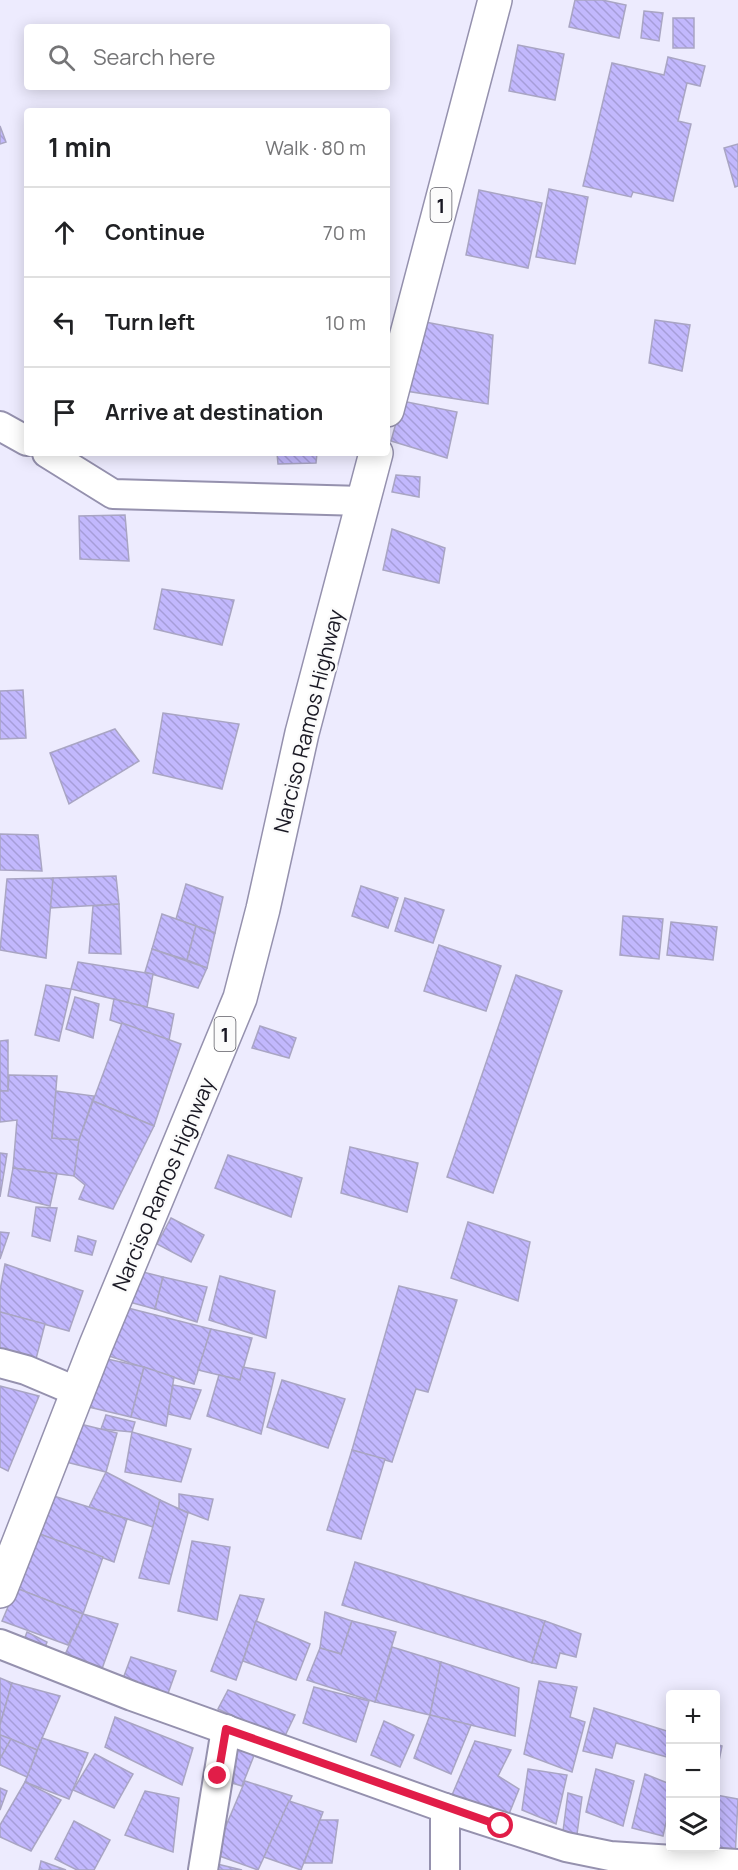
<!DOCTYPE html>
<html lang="en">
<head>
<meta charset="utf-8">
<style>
  :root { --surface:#fff; --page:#f2f2f2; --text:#202124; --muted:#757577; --line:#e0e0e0 }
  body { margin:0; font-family:Manrope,sans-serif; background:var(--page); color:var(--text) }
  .controls { position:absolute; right:18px; bottom:18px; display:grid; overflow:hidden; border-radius:6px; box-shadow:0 3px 15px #0003 }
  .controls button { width:54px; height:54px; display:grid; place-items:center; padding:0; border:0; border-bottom:2px solid var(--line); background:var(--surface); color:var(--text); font:30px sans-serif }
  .stop { position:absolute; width:18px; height:18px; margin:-14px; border:4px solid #e11d48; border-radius:50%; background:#fff }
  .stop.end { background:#e11d48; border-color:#fff; box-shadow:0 2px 6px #0008 }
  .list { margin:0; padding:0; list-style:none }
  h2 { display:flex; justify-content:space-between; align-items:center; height:78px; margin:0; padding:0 24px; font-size:26px }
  h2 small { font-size:20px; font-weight:400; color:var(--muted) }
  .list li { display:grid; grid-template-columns:39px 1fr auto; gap:18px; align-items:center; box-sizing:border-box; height:90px; padding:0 24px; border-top:2px solid var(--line) }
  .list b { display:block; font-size:22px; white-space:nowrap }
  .list em { font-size:20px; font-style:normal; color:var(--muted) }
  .icon { flex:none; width:33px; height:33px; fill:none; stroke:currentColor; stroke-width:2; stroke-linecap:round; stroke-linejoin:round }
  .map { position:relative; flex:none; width:738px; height:1870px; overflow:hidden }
  .search { position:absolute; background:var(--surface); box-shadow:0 3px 15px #0003; left:24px; top:24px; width:366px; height:66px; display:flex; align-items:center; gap:15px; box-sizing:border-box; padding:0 21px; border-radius:6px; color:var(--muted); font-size:22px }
  .panel { position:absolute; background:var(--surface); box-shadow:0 3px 15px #0003; left:24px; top:108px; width:366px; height:348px; border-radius:6px }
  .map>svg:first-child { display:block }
  .building { fill:url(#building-back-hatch); stroke:#a9a5c3; stroke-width:1.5 }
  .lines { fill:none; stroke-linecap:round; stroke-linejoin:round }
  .minor-casing { stroke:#9591ae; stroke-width:32 }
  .trunk-casing { stroke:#9591ae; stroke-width:36 }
  .minor { stroke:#fff; stroke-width:28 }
  .trunk { stroke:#fff; stroke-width:33 }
  .route { stroke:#e11d48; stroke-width:8 }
  .labels { text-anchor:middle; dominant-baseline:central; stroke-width:5; stroke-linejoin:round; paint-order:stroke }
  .shield { fill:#fbfbfb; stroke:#5d5c64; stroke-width:1.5 }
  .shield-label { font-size:20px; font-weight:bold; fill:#191823 }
  .street-label { font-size:21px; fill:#191823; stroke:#fbfbfb }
</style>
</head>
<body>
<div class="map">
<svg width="738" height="1870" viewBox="0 0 738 1870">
  <defs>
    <pattern id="building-back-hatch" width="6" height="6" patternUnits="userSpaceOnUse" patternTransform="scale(1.5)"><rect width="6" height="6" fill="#c2b8fd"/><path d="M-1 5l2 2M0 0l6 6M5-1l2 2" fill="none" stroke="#a69dd9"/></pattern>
  </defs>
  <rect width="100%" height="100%" fill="#edebfe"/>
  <!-- building -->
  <g class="building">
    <path d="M 575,0 L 602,0 L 626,5 L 619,38 L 569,27 Z"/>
    <path d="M 644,11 L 663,13 L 659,41 L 641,38 Z"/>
    <rect x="673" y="18" width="21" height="30"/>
    <path d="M 518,45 L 564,54 L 555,100 L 509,91 Z"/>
    <path d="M 668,57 L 705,66 L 700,86 L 687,83 L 678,121 L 691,124 L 673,201 L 633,192 L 631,197 L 583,186 L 612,63 L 664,75 Z"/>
    <path d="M 0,126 L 6,142 L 0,144 Z"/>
    <path d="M 738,144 L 738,186 L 735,187 L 724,148 Z"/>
    <path d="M 549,189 L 588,197 L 575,264 L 536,257 Z"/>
    <path d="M 479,190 L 542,203 L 528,268 L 466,255 Z"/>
    <path d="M 415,320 L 493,335 L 488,404 L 406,391 Z"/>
    <path d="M 655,320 L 690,325 L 682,371 L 649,363 Z"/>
    <path d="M 402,401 L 457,412 L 447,458 L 391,441 Z"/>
    <path d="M 277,453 L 317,453 L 316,463 L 278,464 Z"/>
    <path d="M 396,475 L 420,477 L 419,497 L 392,492 Z"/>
    <path d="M 125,515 L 129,561 L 80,559 L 79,516 Z"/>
    <path d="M 392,529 L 445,548 L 439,583 L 383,570 Z"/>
    <path d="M 162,589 L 234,600 L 222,645 L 154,629 Z"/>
    <path d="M 23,690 L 26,738 L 0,739 L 0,691 Z"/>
    <path d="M 163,713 L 239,724 L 222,789 L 153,773 Z"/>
    <path d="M 115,729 L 139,761 L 69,804 L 50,753 Z"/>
    <path d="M 0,834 L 38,835 L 42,871 L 0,870 Z"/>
    <path d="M 116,876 L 119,904 L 50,908 L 53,878 Z"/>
    <path d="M 53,878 L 46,958 L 0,950 L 7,879 Z"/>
    <path d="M 186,884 L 223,897 L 215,933 L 176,919 Z"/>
    <path d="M 361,886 L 398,898 L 388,928 L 352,916 Z"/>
    <path d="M 405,898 L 444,910 L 433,943 L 395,931 Z"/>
    <path d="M 119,904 L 121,954 L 89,953 L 93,906 Z"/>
    <path d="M 162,914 L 196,926 L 187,960 L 152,949 Z"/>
    <path d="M 623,916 L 663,919 L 659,959 L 620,955 Z"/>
    <path d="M 671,922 L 717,927 L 713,960 L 667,955 Z"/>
    <path d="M 196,926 L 215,933 L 207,968 L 187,960 Z"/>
    <path d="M 439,945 L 501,966 L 486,1011 L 424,991 Z"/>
    <path d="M 152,949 L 207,968 L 198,988 L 145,972 Z"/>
    <path d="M 78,962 L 153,974 L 147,1007 L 71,989 Z"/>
    <path d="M 516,975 L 562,991 L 493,1193 L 447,1177 Z"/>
    <path d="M 46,985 L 71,989 L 59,1041 L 35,1035 Z"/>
    <path d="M 75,997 L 99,1004 L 93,1038 L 66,1029 Z"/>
    <path d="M 114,999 L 174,1014 L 169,1040 L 110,1020 Z"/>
    <path d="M 122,1023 L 181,1044 L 154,1126 L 93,1101 Z"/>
    <path d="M 260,1026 L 296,1038 L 289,1058 L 252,1048 Z"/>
    <path d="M 8,1040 L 8,1091 L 0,1091 L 0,1041 Z"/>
    <path d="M 9,1075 L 57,1076 L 52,1138 L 79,1140 L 74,1176 L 13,1168 L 17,1120 L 0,1122 L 0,1091 L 8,1091 Z"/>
    <path d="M 56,1091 L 94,1096 L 79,1140 L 52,1138 Z"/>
    <path d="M 93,1101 L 154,1126 L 113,1209 L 79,1199 L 85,1185 L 74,1176 L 79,1140 Z"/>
    <path d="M 350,1147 L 418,1163 L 407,1212 L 341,1193 Z"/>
    <path d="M 0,1153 L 7,1154 L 0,1197 Z"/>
    <path d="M 228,1155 L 302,1178 L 291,1217 L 215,1188 Z"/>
    <path d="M 13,1168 L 57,1174 L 50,1206 L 8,1196 Z"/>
    <path d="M 36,1207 L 57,1208 L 50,1241 L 32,1236 Z"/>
    <path d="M 171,1218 L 204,1235 L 191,1262 L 157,1244 Z"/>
    <path d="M 468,1222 L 530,1242 L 518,1301 L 451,1278 Z"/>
    <path d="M 0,1232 L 9,1233 L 0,1259 Z"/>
    <path d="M 78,1236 L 96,1241 L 92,1255 L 75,1251 Z"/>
    <path d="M 5,1264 L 83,1291 L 69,1331 L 0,1312 L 0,1290 Z"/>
    <path d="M 131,1269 L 163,1277 L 155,1309 L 122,1300 Z"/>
    <path d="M 220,1276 L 275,1291 L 266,1338 L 209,1320 Z"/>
    <path d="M 163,1277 L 207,1287 L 197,1322 L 155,1309 Z"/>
    <path d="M 399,1286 L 457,1300 L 428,1392 L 416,1389 L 392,1462 L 352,1450 Z"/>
    <path d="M 120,1306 L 211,1329 L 194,1384 L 106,1355 Z"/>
    <path d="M 0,1312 L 45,1324 L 36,1359 L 0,1352 Z"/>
    <path d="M 211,1329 L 252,1338 L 240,1380 L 198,1370 Z"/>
    <path d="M 98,1357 L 144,1367 L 131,1417 L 80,1405 Z"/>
    <path d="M 144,1367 L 174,1377 L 166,1426 L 131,1417 Z"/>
    <path d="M 243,1367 L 275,1373 L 261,1434 L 207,1416 L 219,1375 L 240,1380 Z"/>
    <path d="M 282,1380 L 345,1399 L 328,1448 L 267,1427 Z"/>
    <path d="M 173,1385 L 201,1390 L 190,1419 L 168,1414 Z"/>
    <path d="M 0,1386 L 39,1396 L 8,1471 L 0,1467 Z"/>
    <path d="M 106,1415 L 135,1422 L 132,1432 L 101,1429 Z"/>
    <path d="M 68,1421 L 117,1433 L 106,1472 L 54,1459 Z"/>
    <path d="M 132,1432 L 191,1449 L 181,1482 L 125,1472 Z"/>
    <path d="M 352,1450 L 385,1459 L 361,1539 L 327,1530 Z"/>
    <path d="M 106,1472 L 160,1500 L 153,1527 L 89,1507 Z"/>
    <path d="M 41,1492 L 127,1519 L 114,1562 L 26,1529 Z"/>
    <path d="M 179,1494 L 213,1499 L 208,1520 L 179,1509 Z"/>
    <path d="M 160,1500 L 188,1513 L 169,1584 L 139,1578 Z"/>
    <path d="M 26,1529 L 103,1557 L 83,1614 L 5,1584 Z"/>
    <path d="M 192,1541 L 230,1547 L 217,1620 L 178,1611 Z"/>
    <path d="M 355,1562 L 545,1621 L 532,1663 L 342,1605 Z"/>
    <path d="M 16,1588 L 83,1614 L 68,1645 L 2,1621 Z"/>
    <path d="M 240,1595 L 264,1599 L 236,1680 L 211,1671 Z"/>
    <path d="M 325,1612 L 352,1621 L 341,1654 L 320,1648 Z"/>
    <path d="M 83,1614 L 118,1624 L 98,1680 L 60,1666 Z"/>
    <path d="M 256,1621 L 310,1644 L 296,1680 L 243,1661 Z"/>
    <path d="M 352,1621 L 396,1632 L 375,1702 L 307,1680 L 320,1648 L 341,1654 Z"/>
    <path d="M 545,1621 L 581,1634 L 576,1657 L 560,1653 L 556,1668 L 532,1663 Z"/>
    <path d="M 27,1632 L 47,1642 L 41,1658 L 21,1648 Z"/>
    <path d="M 392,1647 L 441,1662 L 430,1715 L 375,1702 Z"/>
    <path d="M 131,1657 L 176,1671 L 166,1699 L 121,1684 Z"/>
    <path d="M 441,1662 L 519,1688 L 515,1736 L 430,1715 Z"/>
    <path d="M 0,1678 L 12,1683 L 0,1725 Z"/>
    <path d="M 539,1681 L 577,1687 L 570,1717 L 585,1722 L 572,1772 L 524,1754 Z"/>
    <path d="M 12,1683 L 60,1696 L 37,1750 L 0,1735 L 0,1725 Z"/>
    <path d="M 314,1687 L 369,1701 L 356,1742 L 303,1723 Z"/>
    <path d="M 228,1690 L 295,1715 L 283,1740 L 218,1709 Z"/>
    <path d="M 594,1708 L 670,1732 L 667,1757 L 616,1743 L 612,1758 L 583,1751 Z"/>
    <path d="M 430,1715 L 471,1725 L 451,1774 L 414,1758 Z"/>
    <path d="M 115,1717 L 193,1748 L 182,1785 L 105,1747 Z"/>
    <path d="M 384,1721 L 414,1735 L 400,1767 L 371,1755 Z"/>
    <path d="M 0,1735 L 11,1739 L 0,1759 Z"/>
    <path d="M 42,1738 L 88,1753 L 69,1799 L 25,1782 Z"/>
    <path d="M 11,1739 L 37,1750 L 27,1777 L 0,1765 L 0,1759 Z"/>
    <path d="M 475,1741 L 511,1750 L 498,1776 L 519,1789 L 507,1819 L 452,1795 Z"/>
    <path d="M 716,1744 L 722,1746 L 716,1776 Z"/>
    <path d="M 229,1746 L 255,1753 L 242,1786 L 222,1780 Z"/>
    <path d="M 95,1754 L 133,1774 L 114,1808 L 73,1790 Z"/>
    <path d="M 528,1769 L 567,1775 L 556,1824 L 522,1810 Z"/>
    <path d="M 596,1769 L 634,1781 L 623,1826 L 586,1812 Z"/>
    <path d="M 645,1774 L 670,1784 L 670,1805 L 663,1836 L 632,1828 Z"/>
    <path d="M 245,1781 L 292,1796 L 258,1870 L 214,1854 Z"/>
    <path d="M 25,1782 L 61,1800 L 31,1851 L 0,1837 L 0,1825 Z"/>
    <path d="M 0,1788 L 7,1791 L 0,1810 Z"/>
    <path d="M 145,1791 L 179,1798 L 173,1852 L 125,1835 Z"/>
    <path d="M 568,1793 L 582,1797 L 577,1834 L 563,1831 Z"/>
    <path d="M 716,1795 L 738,1799 L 735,1859 L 698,1848 L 716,1848 Z"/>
    <path d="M 289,1801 L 323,1812 L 301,1870 L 264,1857 Z"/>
    <path d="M 320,1820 L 338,1820 L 332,1863 L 304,1863 Z"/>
    <path d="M 74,1821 L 110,1840 L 94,1870 L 77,1870 L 55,1859 Z"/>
    <path d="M 41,1861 L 66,1870 L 39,1870 Z"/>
    <path d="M 213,1863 L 242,1870 L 212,1870 Z"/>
  </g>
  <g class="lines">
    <defs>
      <g id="minor">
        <path d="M 0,426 L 27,441"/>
        <path d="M 47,453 L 113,494 L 363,501"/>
        <path d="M 0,1363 L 26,1370 L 78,1392"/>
        <path d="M 0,1644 L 132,1696 L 445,1808 L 566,1847 L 610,1856 L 738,1864"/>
        <path d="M 203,1870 L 226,1729"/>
        <path d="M 445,1870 L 445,1808"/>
      </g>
      <g id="trunk">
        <path d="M 387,410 L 495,0"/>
        <path d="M 0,1591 L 96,1345 L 240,998 L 263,909 L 302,733 L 376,453"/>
      </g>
    </defs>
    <!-- minor casing -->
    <use href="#minor" class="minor-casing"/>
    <!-- trunk casing -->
    <use href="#trunk" class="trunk-casing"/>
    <!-- minor -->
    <use href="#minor" class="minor"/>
    <!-- trunk -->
    <use href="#trunk" class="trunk"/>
  </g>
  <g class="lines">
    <!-- route -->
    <path class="route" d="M 218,1776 L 226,1729 L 501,1826"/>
  </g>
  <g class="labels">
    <!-- shield labels -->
    <g class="shield">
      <rect x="430.5" y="188" width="21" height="34" rx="4.5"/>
      <rect x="214.5" y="1017" width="21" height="34" rx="4.5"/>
    </g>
    <g class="shield-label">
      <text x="441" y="205">1</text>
      <text x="225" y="1034">1</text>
    </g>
    <!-- street labels -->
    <g class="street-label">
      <text transform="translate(308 721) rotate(-76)">Narciso Ramos Highway</text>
      <text transform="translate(163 1184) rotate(-67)">Narciso Ramos Highway</text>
    </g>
  </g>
</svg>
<div class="controls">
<button>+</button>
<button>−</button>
<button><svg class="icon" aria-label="layers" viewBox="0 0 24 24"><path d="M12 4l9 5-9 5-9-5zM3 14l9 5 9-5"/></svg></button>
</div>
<div class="stop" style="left:501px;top:1826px"></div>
<div class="stop end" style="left:218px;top:1776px"></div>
<div class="search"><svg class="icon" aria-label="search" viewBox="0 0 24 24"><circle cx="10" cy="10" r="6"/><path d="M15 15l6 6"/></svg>Search here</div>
<section class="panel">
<h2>1 min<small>Walk · 80 m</small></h2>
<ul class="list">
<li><svg class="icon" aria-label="ahead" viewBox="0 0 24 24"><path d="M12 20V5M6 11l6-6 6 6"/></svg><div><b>Continue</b></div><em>70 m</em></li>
<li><svg class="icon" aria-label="left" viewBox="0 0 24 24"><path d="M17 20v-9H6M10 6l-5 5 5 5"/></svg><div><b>Turn left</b></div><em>10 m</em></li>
<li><svg class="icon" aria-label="arrive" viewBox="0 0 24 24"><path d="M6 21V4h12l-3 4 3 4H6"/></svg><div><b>Arrive at destination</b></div></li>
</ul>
</section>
</div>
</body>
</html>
